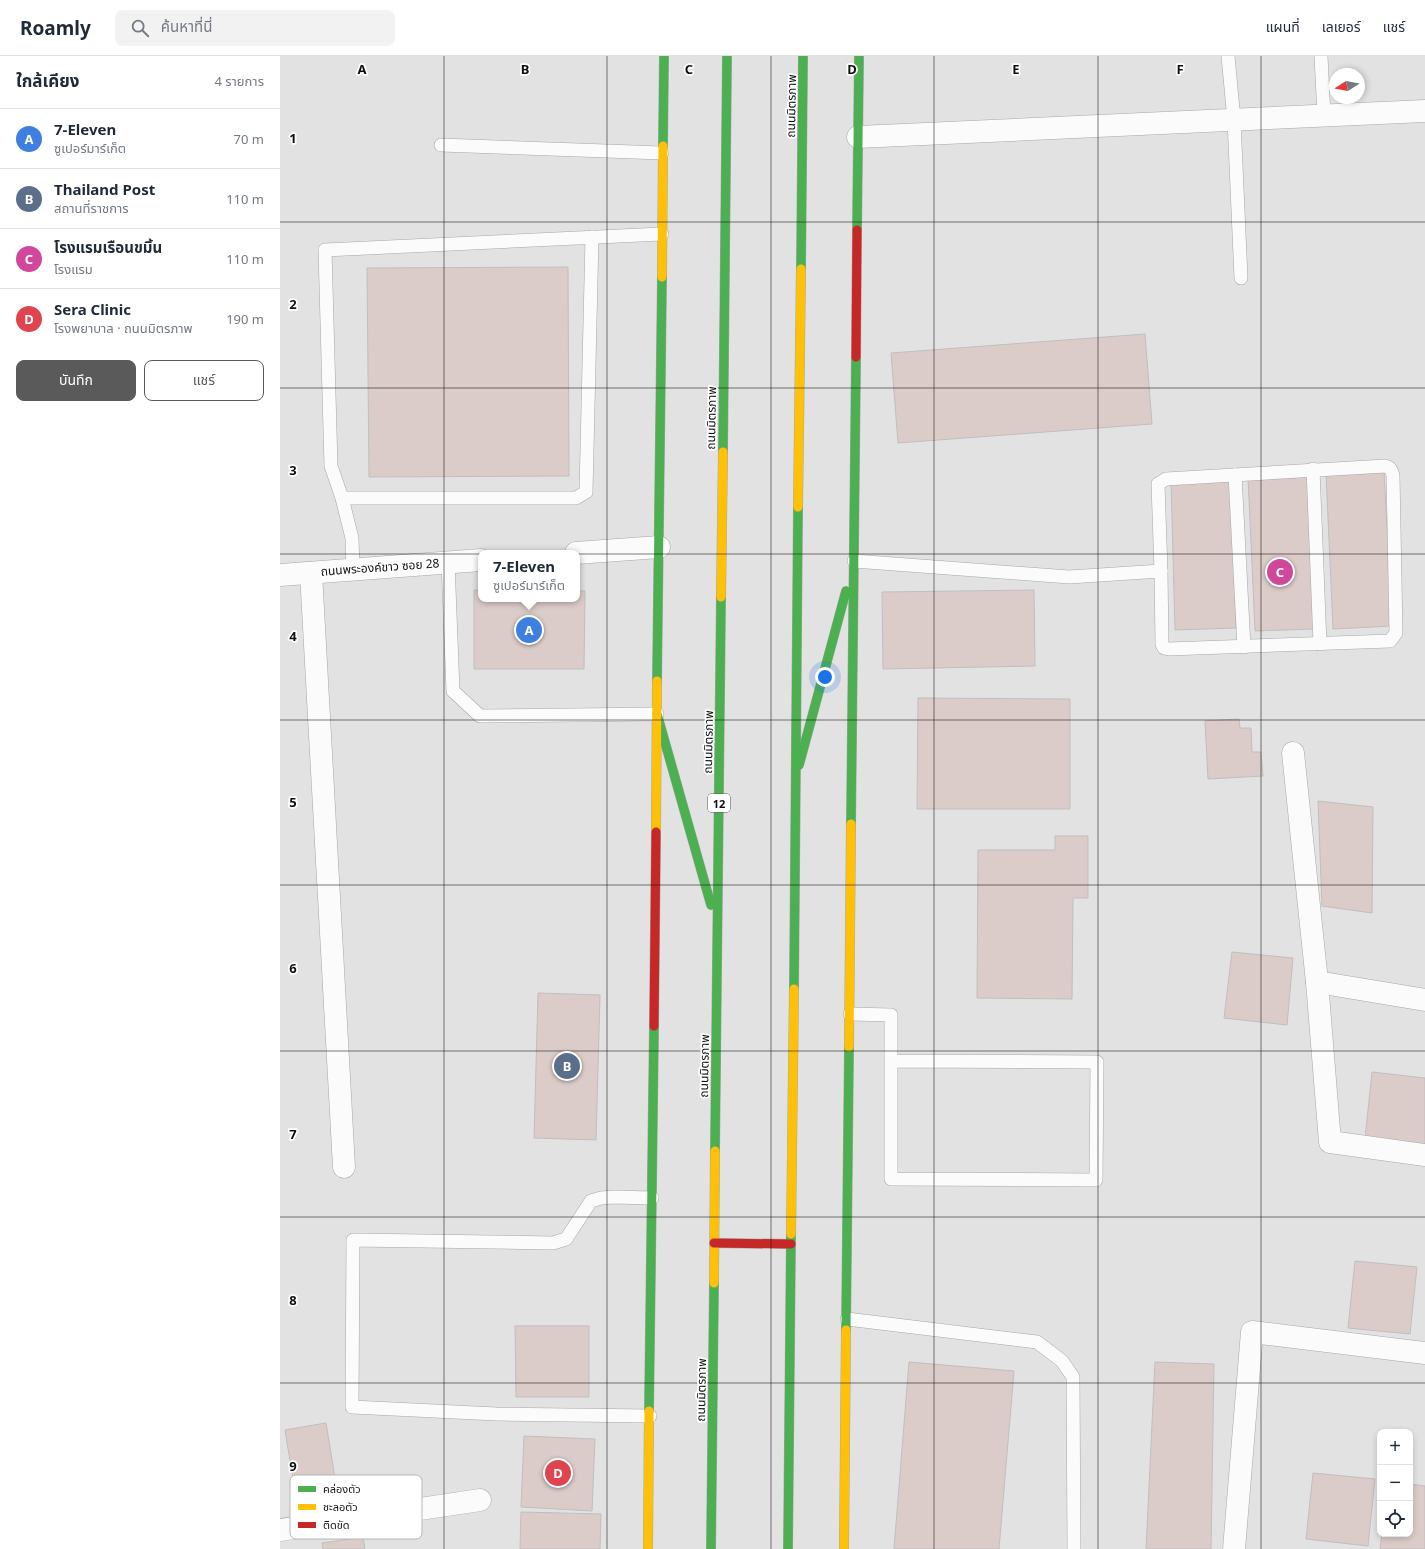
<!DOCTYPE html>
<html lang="th">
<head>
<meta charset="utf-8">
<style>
  :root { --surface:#fff; --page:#f2f2f3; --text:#1f2937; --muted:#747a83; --line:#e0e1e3; --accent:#5a5a5a }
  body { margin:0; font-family:"Noto Sans","Noto Sans Thai",sans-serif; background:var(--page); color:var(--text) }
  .controls { position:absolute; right:12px; bottom:12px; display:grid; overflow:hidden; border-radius:8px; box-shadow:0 2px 6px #0003 }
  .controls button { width:36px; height:36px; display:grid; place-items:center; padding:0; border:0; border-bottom:1px solid var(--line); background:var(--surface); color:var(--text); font:20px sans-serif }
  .compass { position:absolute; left:1049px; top:12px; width:36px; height:36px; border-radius:50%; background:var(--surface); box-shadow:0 2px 6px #0003; rotate:259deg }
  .you { position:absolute; left:545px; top:621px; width:14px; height:14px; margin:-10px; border:3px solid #fff; border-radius:50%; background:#1a73e8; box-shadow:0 0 0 6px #1a73e833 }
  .badge { display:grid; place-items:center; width:26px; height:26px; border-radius:50%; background:var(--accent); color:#fff; font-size:13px; font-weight:700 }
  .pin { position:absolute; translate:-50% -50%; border:2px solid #fff; box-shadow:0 1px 4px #0006 }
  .popup { position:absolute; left:198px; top:494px; width:102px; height:52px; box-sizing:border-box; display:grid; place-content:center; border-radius:8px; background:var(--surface); filter:drop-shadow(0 1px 3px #0005); font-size:13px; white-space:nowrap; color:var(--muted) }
  .popup b { font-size:15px; color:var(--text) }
  .popup::after { content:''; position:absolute; left:50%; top:100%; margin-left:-8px; border:8px solid transparent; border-top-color:var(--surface) }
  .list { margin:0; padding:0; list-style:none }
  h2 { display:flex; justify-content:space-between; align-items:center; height:52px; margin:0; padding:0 16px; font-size:17px }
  h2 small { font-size:13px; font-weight:400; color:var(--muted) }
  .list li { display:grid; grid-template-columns:26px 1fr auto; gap:12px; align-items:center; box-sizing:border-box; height:60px; padding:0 16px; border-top:1px solid var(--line) }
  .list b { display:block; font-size:15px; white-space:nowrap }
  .list p { margin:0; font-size:13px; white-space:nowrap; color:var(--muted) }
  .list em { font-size:13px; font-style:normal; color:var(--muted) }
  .actions { display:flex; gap:8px; padding:12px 16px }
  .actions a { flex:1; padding:9px 0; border:1px solid var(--accent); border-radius:8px; text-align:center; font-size:14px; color:var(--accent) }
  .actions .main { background:var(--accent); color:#fff }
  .icon { flex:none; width:22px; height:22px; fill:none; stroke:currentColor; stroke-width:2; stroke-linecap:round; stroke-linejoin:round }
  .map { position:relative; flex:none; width:1145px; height:1493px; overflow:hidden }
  header { display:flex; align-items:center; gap:24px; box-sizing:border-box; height:56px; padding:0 20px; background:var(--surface); border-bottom:1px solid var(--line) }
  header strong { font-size:19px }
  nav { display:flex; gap:22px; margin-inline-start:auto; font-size:14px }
  .search { width:280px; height:36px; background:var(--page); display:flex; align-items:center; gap:10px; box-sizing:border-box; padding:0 14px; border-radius:8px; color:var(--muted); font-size:15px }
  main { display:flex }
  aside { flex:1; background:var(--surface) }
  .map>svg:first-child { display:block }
  .building { fill:#dbccc9; stroke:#bfbfbf }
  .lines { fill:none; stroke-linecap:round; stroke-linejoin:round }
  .lane-casing { stroke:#a7a7a7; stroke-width:14 }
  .street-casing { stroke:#a7a7a7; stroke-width:23 }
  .fast-casing { stroke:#a7a7a7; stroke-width:10 }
  .slow-casing { stroke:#a7a7a7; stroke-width:10 }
  .jam-casing { stroke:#a7a7a7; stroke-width:10 }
  .lane { stroke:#fbfbfb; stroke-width:13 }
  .street { stroke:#fbfbfb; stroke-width:22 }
  .fast { stroke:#4caf50; stroke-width:9 }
  .slow { stroke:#ffc107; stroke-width:9 }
  .jam { stroke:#c62828; stroke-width:9 }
  .grid { fill:none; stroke:#101011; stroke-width:1; stroke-opacity:0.55 }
  .labels { text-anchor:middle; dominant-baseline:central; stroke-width:3.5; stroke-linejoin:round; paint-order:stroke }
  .shield { fill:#fff; stroke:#585858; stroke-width:1 }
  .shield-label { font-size:11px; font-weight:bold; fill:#101011 }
  .street-label { font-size:12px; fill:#101011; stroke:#fff }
  .key { fill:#fff; stroke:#b7b7b8; stroke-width:1 }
  .key-label { font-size:11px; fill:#101011 }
  .grid-label { font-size:13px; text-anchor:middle; font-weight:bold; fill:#101011; stroke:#fff; stroke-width:3.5; stroke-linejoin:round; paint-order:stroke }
</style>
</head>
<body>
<header>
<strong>Roamly</strong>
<div class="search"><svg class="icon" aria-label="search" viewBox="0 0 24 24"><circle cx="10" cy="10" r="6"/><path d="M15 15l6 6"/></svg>ค้นหาที่นี่</div>
<nav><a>แผนที่</a><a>เลเยอร์</a><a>แชร์</a></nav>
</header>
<main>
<aside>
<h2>ใกล้เคียง<small>4 รายการ</small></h2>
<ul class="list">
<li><span class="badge" style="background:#3f7fe0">A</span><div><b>7-Eleven</b><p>ซูเปอร์มาร์เก็ต</p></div><em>70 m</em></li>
<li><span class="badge" style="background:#5c6f8a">B</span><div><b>Thailand Post</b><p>สถานที่ราชการ</p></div><em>110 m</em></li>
<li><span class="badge" style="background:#d1479c">C</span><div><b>โรงแรมเรือนขมิ้น</b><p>โรงแรม</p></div><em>110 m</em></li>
<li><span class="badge" style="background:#e0444e">D</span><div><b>Sera Clinic</b><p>โรงพยาบาล · ถนนมิตรภาพ</p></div><em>190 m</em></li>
</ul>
<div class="actions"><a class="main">บันทึก</a><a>แชร์</a></div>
</aside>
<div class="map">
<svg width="1145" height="1493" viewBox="0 0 1145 1493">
  <rect width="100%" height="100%" fill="#e2e2e2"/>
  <!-- building -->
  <g class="building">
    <path d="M 288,211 L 289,420 L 89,421 L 87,212 Z"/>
    <path d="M 865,278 L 872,368 L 618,387 L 611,297 Z"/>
    <path d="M 1104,415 L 1112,570 L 1053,573 L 1046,417 Z"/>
    <path d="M 1027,419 L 1034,573 L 975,575 L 968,421 Z"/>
    <path d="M 952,424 L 956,572 L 895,574 L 891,425 Z"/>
    <path d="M 194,534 L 201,534 L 201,543 L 297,543 L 297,535 L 305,535 L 304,613 L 194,613 Z"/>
    <path d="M 754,534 L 755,610 L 603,613 L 602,536 Z"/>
    <path d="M 638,642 L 790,643 L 790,753 L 637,753 Z"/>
    <path d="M 959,663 L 960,672 L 971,672 L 972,696 L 981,696 L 983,720 L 928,723 L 925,665 Z"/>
    <path d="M 1038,745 L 1093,751 L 1092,857 L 1042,850 Z"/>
    <path d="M 775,780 L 808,780 L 808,842 L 793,842 L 792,943 L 697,942 L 698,794 L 775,794 Z"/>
    <path d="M 952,896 L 1013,902 L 1007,969 L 944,962 Z"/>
    <path d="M 258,937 L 320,939 L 316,1084 L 254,1082 Z"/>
    <path d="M 1092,1016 L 1145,1022 L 1145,1089 L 1085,1083 Z"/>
    <path d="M 1075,1205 L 1137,1211 L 1130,1278 L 1068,1272 Z"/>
    <path d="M 235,1270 L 309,1270 L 309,1341 L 236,1341 Z"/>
    <path d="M 629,1306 L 734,1315 L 719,1493 L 614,1493 Z"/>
    <path d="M 875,1306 L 934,1308 L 931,1493 L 866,1493 Z"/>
    <path d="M 46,1367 L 55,1422 L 14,1429 L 5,1374 Z"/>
    <path d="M 244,1380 L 315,1383 L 312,1455 L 241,1451 Z"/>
    <path d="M 1033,1417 L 1095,1423 L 1088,1490 L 1026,1483 Z"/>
    <path d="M 1130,1428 L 1145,1430 L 1145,1493 L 1100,1493 L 1102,1478 L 1130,1478 Z"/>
    <path d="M 241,1456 L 321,1458 L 320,1493 L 240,1493 Z"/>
    <path d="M 83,1481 L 85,1493 L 43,1493 L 42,1487 Z"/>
  </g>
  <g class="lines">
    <defs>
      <g id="lane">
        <path d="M 948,0 L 954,64 L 961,222"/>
        <path d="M 1041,0 L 1044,60"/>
        <path d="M 161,89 L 382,97"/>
        <path d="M 1105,410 C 1110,411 1111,413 1113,419 L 1116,577 L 1110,585 L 889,593 L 884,592 L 882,588 L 881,515 L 878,428 L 886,423 Z"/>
        <path d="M 1033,413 L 1040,588"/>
        <path d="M 955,419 L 964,591"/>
        <path d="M 62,442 L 296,442 L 306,436 L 312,181"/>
        <path d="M 574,505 L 789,521 L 881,515"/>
        <path d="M 168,506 L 173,635 L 200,660 L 377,658"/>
        <path d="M 73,513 L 72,482 L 62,442 L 51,410 L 45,194 L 382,178"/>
        <path d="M 570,958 L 611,959 L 611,1005 L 817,1006 L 816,1124 L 611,1123 L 611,1005"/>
        <path d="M 567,1263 L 757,1286 L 782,1305 L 793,1321 L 794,1493"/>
        <path d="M 370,1360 L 216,1358 L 72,1351 L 73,1184 L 273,1187 L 286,1183 L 311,1145 L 321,1142 L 333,1141 L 372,1142"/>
      </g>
      <g id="street">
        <path d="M 578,81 L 1145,55"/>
        <path d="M 296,497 L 379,491"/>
        <path d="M 31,517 L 64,1111"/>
        <path d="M 0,519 L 201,504"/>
        <path d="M 1013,697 L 1037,926 L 1050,1086 L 1145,1099"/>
        <path d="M 1037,926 L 1145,944"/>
        <path d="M 0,1474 L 200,1444"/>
        <path d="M 954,1493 L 972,1276 L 1145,1297"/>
      </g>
      <g id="fast">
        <path d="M 383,90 L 384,0"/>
        <path d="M 577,174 L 579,0"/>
        <path d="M 521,213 L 523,0"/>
        <path d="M 443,396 L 447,0"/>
        <path d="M 377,625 L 382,221"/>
        <path d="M 377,658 L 431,849"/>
        <path d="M 519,709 L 566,535"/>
        <path d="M 571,768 L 576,301"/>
        <path d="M 514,933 L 518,451"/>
        <path d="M 435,1095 L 441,541"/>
        <path d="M 566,1274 L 569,991"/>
        <path d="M 369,1355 L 374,970"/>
        <path d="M 431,1493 L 434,1227"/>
        <path d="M 508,1493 L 511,1178"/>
      </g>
      <g id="slow">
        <path d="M 382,221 L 383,90"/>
        <path d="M 518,451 L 521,213"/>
        <path d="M 441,541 L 443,396"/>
        <path d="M 376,776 L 377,625"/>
        <path d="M 569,991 L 571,768"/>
        <path d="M 511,1178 L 514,933"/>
        <path d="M 434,1227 L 435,1095"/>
        <path d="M 368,1493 L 369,1355"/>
        <path d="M 564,1493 L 566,1274"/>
      </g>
      <g id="jam">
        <path d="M 576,301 L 577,174"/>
        <path d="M 374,970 L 376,776"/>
        <path d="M 434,1187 L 511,1188"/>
      </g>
    </defs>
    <!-- lane casing -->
    <use href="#lane" class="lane-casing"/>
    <!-- street casing -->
    <use href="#street" class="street-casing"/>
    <!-- fast casing -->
    <use href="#fast" class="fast-casing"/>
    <!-- slow casing -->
    <use href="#slow" class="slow-casing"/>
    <!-- jam casing -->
    <use href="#jam" class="jam-casing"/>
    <!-- lane -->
    <use href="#lane" class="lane"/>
    <!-- street -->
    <use href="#street" class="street"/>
    <!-- fast -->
    <use href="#fast" class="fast"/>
    <!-- slow -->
    <use href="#slow" class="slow"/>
    <!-- jam -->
    <use href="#jam" class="jam"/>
  </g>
  <!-- grid -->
  <path class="grid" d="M 164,0 L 164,1493M 327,0 L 327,1493M 491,0 L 491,1493M 654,0 L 654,1493M 818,0 L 818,1493M 981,0 L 981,1493M 0,166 L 1145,166M 0,332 L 1145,332M 0,498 L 1145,498M 0,664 L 1145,664M 0,829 L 1145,829M 0,995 L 1145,995M 0,1161 L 1145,1161M 0,1327 L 1145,1327"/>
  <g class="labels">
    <!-- shield labels -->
    <rect class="shield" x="428" y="738" width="22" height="18" rx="3"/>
    <g class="shield-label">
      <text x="439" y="747">12</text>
    </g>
    <!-- street labels -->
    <g class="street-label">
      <text transform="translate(511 50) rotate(-89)">ถนนมิตรภาพ</text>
      <text transform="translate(431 362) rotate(-89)">ถนนมิตรภาพ</text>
      <text transform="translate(100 511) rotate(-4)">ถนนพระองค์ขาว ซอย 28</text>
      <text transform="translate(428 686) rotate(-89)">ถนนมิตรภาพ</text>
      <text transform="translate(424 1010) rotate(-89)">ถนนมิตรภาพ</text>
      <text transform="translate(421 1334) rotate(-89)">ถนนมิตรภาพ</text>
    </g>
  </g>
  <!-- legend -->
  <rect x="10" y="1419" width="132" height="64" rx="6" class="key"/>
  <rect x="18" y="1430" width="18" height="6" fill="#4caf50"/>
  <rect x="18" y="1448" width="18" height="6" fill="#ffc107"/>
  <rect x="18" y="1466" width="18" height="6" fill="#c62828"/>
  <g class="key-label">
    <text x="43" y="1437">คล่องตัว</text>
    <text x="43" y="1455">ชะลอตัว</text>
    <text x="43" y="1473">ติดขัด</text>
  </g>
  <g class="grid-label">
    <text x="82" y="18">A</text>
    <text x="245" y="18">B</text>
    <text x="409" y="18">C</text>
    <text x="572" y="18">D</text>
    <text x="736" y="18">E</text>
    <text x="900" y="18">F</text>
    <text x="13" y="87">1</text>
    <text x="13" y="253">2</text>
    <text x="13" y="419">3</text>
    <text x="13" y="585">4</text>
    <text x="13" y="751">5</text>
    <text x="13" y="917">6</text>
    <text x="13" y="1083">7</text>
    <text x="13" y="1249">8</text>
    <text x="13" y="1415">9</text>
  </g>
</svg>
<div class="controls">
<button>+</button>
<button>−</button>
<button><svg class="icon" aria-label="locate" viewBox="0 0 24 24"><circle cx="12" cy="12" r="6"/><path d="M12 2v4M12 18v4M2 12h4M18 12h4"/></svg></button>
</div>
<svg class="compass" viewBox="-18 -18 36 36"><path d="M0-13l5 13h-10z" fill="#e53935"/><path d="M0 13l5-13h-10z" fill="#747a83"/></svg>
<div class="you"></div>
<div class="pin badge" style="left:249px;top:574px;background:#3f7fe0">A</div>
<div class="popup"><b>7-Eleven</b>ซูเปอร์มาร์เก็ต</div>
<div class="pin badge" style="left:287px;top:1010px;background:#5c6f8a">B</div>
<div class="pin badge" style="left:1000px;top:516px;background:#d1479c">C</div>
<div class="pin badge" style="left:278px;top:1417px;background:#e0444e">D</div>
</div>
</main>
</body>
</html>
